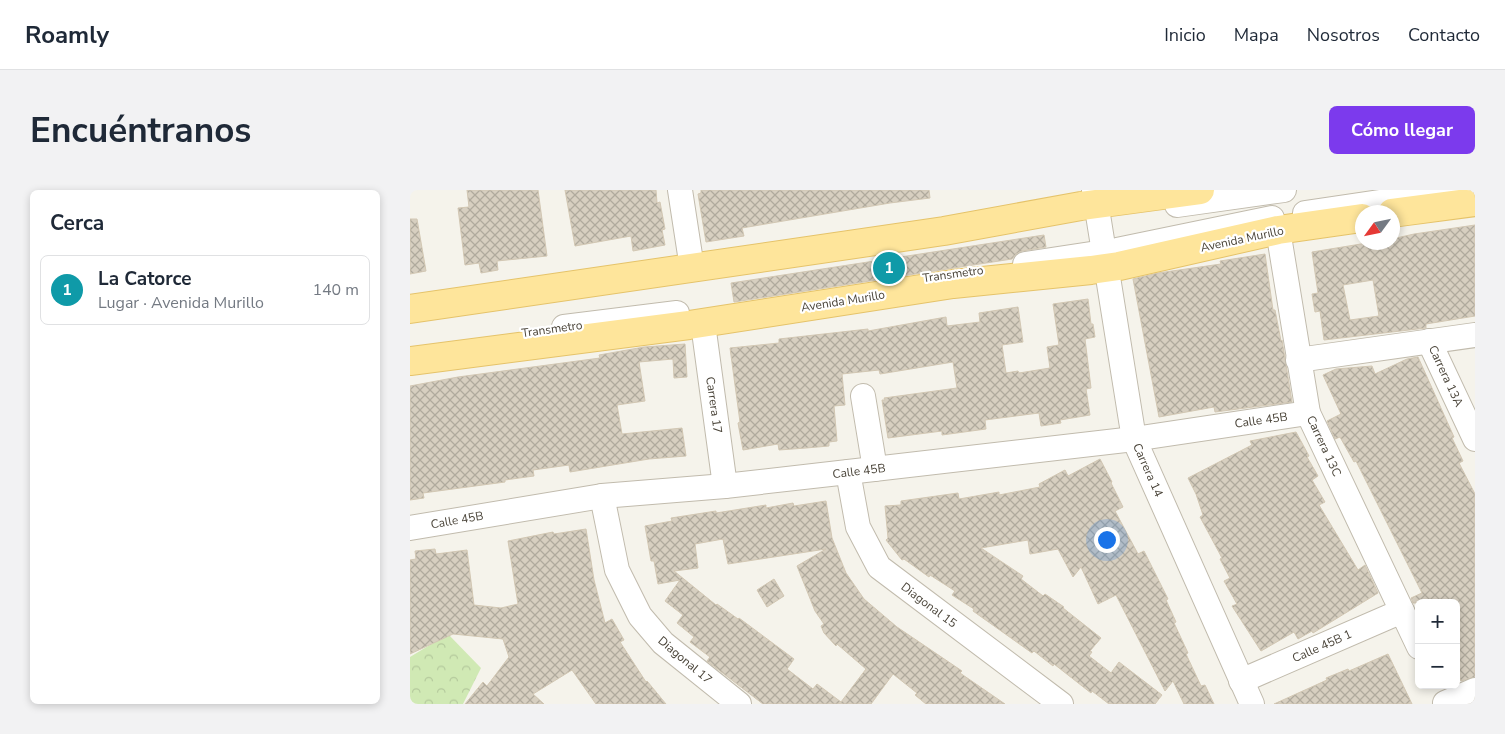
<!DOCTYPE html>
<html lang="es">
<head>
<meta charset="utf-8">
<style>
  :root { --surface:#fff; --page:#f2f2f3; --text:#1f2937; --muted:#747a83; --line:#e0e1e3; --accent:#7c3aed }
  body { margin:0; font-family:"Nunito Sans",sans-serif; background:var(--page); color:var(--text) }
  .controls { position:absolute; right:15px; bottom:15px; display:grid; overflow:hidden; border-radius:8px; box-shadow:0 2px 8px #0003 }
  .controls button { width:45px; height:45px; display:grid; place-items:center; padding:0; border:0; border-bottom:1px solid var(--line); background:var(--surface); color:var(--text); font:25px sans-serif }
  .compass { position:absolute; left:945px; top:15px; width:45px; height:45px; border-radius:50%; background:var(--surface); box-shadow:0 2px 8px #0003; rotate:237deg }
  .you { position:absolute; left:696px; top:349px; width:18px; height:18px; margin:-12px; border:4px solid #fff; border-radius:50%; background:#1a73e8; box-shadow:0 0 0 8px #1a73e833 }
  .badge { display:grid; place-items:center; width:32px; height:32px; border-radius:50%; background:var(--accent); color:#fff; font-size:16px; font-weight:700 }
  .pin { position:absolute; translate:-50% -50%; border:2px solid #fff; box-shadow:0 1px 5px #0006 }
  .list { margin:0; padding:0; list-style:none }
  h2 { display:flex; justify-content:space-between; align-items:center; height:65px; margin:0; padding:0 20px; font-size:21px }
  h2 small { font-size:16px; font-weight:400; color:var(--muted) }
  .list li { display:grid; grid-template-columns:32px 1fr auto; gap:15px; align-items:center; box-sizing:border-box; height:70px; margin:0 10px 10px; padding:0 10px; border:1px solid var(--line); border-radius:8px }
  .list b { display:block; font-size:19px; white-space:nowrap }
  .list p { margin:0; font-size:16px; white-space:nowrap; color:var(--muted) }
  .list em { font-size:16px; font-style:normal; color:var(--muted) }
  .map { position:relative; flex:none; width:1065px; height:514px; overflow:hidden; border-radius:8px }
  header { display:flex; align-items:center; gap:30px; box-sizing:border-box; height:70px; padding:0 25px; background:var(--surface); border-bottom:1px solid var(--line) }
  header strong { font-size:24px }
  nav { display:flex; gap:28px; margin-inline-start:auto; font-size:18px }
  .intro { display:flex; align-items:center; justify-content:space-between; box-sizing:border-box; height:120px; padding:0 30px }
  h1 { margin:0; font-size:35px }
  .button { padding:12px 22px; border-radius:8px; background:var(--accent); color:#fff; font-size:18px; font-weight:700 }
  main { display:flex; gap:30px; padding:0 30px }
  aside { flex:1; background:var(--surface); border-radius:8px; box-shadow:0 2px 8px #0003 }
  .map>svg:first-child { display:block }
  .park { fill:url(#park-crowns) }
  .building { fill:url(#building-cross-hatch); stroke:#d2c7b3; fill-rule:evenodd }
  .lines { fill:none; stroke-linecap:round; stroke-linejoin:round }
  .minor-casing { stroke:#c1bbad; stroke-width:26 }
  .major-casing { stroke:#e5c36a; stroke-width:30 }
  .minor { stroke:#fff; stroke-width:24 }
  .major { stroke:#fee59b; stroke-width:28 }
  .labels { text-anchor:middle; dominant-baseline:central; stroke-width:4.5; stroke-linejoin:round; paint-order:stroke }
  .street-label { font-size:12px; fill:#4a4439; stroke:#fff }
</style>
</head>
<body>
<header>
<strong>Roamly</strong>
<nav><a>Inicio</a><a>Mapa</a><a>Nosotros</a><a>Contacto</a></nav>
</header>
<div class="intro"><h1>Encuéntranos</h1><a class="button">Cómo llegar</a></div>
<main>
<aside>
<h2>Cerca<small></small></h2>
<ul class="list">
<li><span class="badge" style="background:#0f9aa8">1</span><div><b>La Catorce</b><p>Lugar · Avenida Murillo</p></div><em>140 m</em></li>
</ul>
</aside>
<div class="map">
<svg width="1065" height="514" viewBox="0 0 1065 514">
  <defs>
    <pattern id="park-crowns" width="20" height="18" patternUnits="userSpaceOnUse" patternTransform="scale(1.25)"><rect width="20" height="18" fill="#d0e9b4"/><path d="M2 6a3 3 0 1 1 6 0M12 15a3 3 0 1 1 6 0" fill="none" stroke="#b4c99c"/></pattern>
    <pattern id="building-cross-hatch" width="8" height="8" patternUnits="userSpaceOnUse" patternTransform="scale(1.25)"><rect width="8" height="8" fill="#d7cfc0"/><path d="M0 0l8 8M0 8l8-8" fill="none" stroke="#b0aa9d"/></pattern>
  </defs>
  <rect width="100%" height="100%" fill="#f5f3eb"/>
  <!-- park -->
  <path class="park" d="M 38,444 L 71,478 L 53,514 L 0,514 L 0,467 Z"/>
  <!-- building -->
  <g class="building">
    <path d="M 57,0 L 128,0 L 137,66 L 87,71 L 88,80 L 71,83 L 69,73 L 55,75 L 48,18 L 59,17 Z"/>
    <path d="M 155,0 L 246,0 L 247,13 L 250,12 L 255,39 L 252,40 L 255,55 L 223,61 L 221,46 L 165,56 Z"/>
    <path d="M 291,0 L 519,0 L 520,8 L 480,13 L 332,38 L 334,46 L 296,52 L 288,4 L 291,3 Z"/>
    <path d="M 0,29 L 7,29 L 16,81 L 0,84 Z"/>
    <path d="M 1065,35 L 1065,126 L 1016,134 L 1016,138 L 914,150 L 910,121 L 905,122 L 902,104 L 908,103 L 902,62 L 963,52 L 982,52 L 982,49 L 1004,44 ZM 963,90 L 969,126 L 940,130 L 933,95 Z"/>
    <path d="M 634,45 L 636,57 L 612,61 L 606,64 L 602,69 L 324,112 L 321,93 Z"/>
    <path d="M 855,64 L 863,120 L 865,120 L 871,151 L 872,150 L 882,212 L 805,222 L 804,217 L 749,227 L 723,89 L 748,83 L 811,74 L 810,71 Z"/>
    <path d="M 678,109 L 681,134 L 683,134 L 685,147 L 675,149 L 681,198 L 676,199 L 680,225 L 650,230 L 651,233 L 631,236 L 629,223 L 575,230 L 576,239 L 532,245 L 532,241 L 478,248 L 472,210 L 475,210 L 474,208 L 547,198 L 543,172 L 470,184 L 469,180 L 432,184 L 435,215 L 424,216 L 427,251 L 419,252 L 419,256 L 396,258 L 369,260 L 368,254 L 333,260 L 328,233 L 330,232 L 320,158 L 369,153 L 369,149 L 458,139 L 458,141 L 536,127 L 537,136 L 570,132 L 569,123 L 608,117 L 613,152 L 592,155 L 596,183 L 608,181 L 609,183 L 640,178 L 637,157 L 649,155 L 643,114 Z"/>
    <path d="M 275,154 L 277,187 L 264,188 L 263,169 L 229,172 L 235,211 L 207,215 L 212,244 L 272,238 L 276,266 L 239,269 L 160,282 L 159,275 L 123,280 L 124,286 L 95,290 L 95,292 L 13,303 L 14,308 L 0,310 L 0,196 L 48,187 L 190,168 L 189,165 L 234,157 Z"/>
    <path d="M 1008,167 L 1044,247 L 1042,248 L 1053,271 L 1049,273 L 1065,304 L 1065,487 L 1051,491 L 1046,481 L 1046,413 L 1003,413 L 1001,408 L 1012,403 L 946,271 L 944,272 L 930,247 L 925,249 L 917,231 L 931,224 L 913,185 L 926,179 L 962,176 L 965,184 L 997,169 Z"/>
    <path d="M 886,242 L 899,266 L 897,267 L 908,286 L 902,290 L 915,312 L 909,315 L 948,380 L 955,375 L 968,403 L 903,443 L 902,441 L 888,449 L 884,442 L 851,461 L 822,416 L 827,414 L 814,391 L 820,388 L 810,369 L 812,368 L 790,327 L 793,325 L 786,304 L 778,288 L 842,255 L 840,251 Z"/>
    <path d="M 690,269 L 702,292 L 701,293 L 713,317 L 705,321 L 728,364 L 734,361 L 758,409 L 756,410 L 766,432 L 764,433 L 778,463 L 776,464 L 791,496 L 795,495 L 804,514 L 774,514 L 763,491 L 755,501 L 706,405 L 688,414 L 671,377 L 663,387 L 648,359 L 620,364 L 618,350 L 571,358 L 613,386 L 611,389 L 633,406 L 635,404 L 654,417 L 653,418 L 691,448 L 680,461 L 682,462 L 679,466 L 701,483 L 709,472 L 752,505 L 745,514 L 699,514 L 682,501 L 681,503 L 644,474 L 643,476 L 624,461 L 622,463 L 563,421 L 564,419 L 542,405 L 545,401 L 520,385 L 519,387 L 494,369 L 492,370 L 476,350 L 478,348 L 475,316 L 491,315 L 491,311 L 548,303 L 549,309 L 589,302 L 589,305 L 630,297 L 629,294 L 655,280 L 658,286 Z"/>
    <path d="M 416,311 L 422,348 L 436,383 L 454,409 L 487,437 L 552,481 L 550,483 L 595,514 L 516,514 L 505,505 L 507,503 L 483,484 L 461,514 L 353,514 L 297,471 L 300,467 L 280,452 L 284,447 L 267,433 L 273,425 L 255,411 L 270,390 L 248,394 L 244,371 L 241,371 L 235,336 L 262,331 L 261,328 L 306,321 L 306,323 L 356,315 L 356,318 L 383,313 L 384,316 ZM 313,349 L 318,374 L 416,359 L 387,376 L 405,421 L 414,434 L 411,436 L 414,443 L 426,456 L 427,454 L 456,479 L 431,512 L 407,494 L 403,499 L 377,479 L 384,469 L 329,428 L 328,429 L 307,414 L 306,415 L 264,381 L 288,378 L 285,354 Z"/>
    <path d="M 176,339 L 184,390 L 195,433 L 202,429 L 214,450 L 210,452 L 236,492 L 237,491 L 256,514 L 186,514 L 162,480 L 123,504 L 134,514 L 55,514 L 73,492 L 77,496 L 99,467 L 93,449 L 43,444 L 0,464 L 0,370 L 6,369 L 5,361 L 25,359 L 26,364 L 57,360 L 64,415 L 91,418 L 108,414 L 98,351 L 143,342 L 144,344 Z"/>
    <path d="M 364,389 L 374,406 L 357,417 L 347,400 Z"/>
    <path d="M 978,464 L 1002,514 L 864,514 L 917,490 L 916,488 L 938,479 L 939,481 Z"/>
  </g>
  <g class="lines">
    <defs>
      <g id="minor">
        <path d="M 270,0 L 282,78"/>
        <path d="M 684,0 L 724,249 L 842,514"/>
        <path d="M 767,15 L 874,0"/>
        <path d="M 895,23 L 1052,0"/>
        <path d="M 868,40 L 898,223 L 1009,457"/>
        <path d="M 615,74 L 707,60 L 862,28"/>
        <path d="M 293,134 L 315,296"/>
        <path d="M 154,137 L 267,123"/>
        <path d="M 1019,151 L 1065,249"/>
        <path d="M 888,170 L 1065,145"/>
        <path d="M 453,206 L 465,279"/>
        <path d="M 438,282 L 448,337 L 469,377 L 651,514"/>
        <path d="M 192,306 L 207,380 L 230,426 L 253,453 L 329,514"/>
        <path d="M 0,338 L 192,306 L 315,296 L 438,282 L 724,249 L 898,223"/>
        <path d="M 831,491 L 992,421"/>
        <path d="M 1035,513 L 1065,500"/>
      </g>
      <g id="major">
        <path d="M 982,23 L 1065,12"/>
        <path d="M 0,119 L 534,41 L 671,16 L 790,0"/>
        <path d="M 0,171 L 279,135 L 543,94 L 681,80 L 709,76 L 868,40 L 952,28"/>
      </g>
    </defs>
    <!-- minor casing -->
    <use href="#minor" class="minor-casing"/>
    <!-- major casing -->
    <use href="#major" class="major-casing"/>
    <!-- minor -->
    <use href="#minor" class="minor"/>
    <!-- major -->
    <use href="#major" class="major"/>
  </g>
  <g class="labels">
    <!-- street labels -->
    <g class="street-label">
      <text transform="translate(832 49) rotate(-12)">Avenida Murillo</text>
      <text transform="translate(543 84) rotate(-8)">Transmetro</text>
      <text transform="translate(433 111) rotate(-9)">Avenida Murillo</text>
      <text transform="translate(142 139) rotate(-8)">Transmetro</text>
      <text transform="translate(1036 186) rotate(65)">Carrera 13A</text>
      <text transform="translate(304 215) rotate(82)">Carrera 17</text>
      <text transform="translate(851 230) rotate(-8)">Calle 45B</text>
      <text transform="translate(914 256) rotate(65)">Carrera 13C</text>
      <text transform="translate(738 280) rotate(66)">Carrera 14</text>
      <text transform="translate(449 281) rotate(-7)">Calle 45B</text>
      <text transform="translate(47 330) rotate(-10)">Calle 45B</text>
      <text transform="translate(519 415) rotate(37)">Diagonal 15</text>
      <text transform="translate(912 456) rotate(-24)">Calle 45B 1</text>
      <text transform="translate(275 470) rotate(40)">Diagonal 17</text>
    </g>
  </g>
</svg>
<div class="controls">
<button>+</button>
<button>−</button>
</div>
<svg class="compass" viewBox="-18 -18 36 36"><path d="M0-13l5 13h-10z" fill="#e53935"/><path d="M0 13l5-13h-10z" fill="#747a83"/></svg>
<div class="you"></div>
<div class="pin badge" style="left:479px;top:78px;background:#0f9aa8">1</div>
</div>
</main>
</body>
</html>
